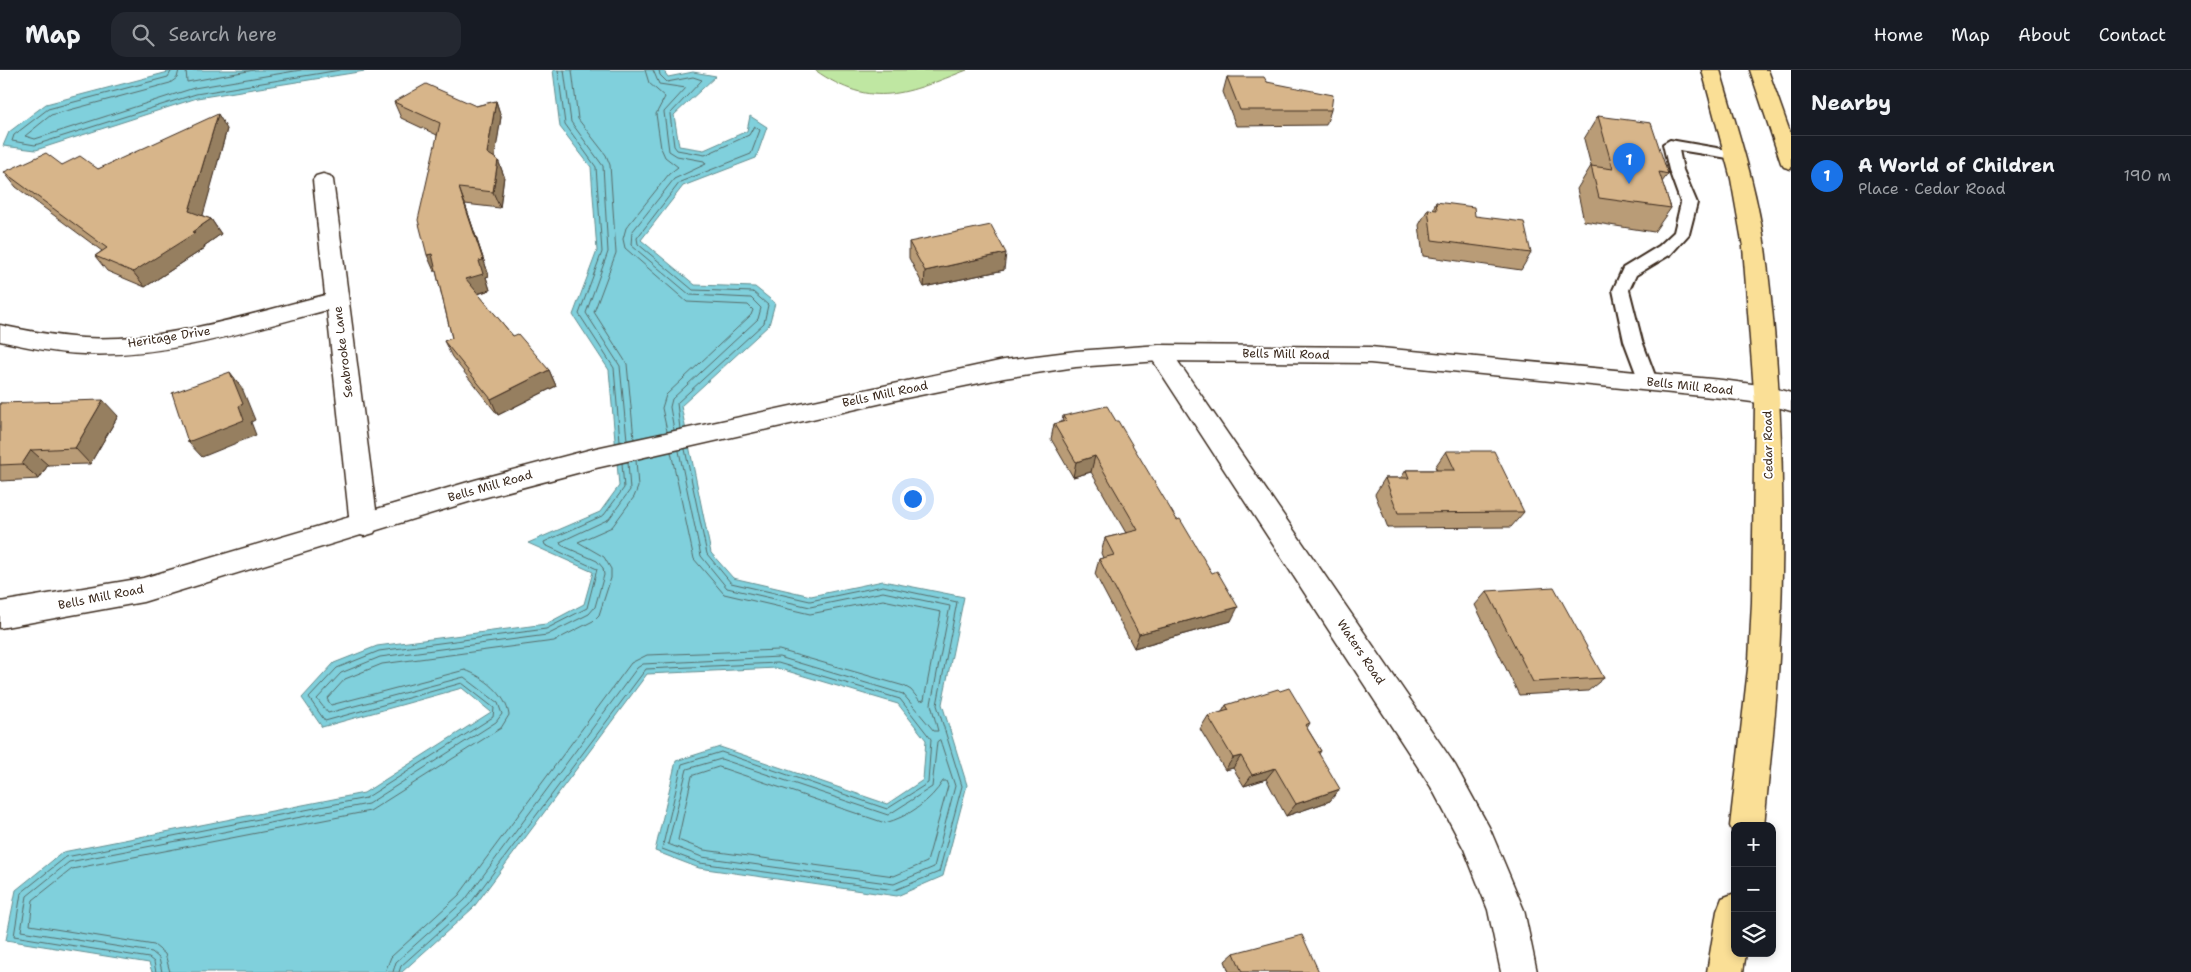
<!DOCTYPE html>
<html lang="en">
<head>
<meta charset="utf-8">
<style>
  :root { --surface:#171b24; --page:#242831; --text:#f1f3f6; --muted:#9ea1a6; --line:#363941; --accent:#1a73e8 }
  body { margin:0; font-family:"Shantell Sans",sans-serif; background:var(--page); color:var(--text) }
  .controls { position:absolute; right:15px; bottom:15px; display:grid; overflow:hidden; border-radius:10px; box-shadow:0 2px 8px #0003 }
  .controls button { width:45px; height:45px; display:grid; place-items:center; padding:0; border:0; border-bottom:1px solid var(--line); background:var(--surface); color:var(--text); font:25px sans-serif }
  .you { position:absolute; left:912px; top:428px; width:18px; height:18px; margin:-12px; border:4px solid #fff; border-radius:50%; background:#1a73e8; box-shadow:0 0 0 8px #1a73e833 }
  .badge { display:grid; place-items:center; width:32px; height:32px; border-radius:50%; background:var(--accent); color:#fff; font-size:16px; font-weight:700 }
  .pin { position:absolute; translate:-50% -41px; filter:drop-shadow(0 1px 2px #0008) }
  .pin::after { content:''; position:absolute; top:26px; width:18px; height:15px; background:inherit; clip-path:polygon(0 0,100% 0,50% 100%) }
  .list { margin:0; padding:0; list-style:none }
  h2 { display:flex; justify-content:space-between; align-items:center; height:65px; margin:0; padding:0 20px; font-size:21px }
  h2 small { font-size:16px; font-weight:400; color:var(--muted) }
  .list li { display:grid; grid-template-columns:32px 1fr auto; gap:15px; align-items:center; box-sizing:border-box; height:80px; padding:0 20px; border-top:1px solid var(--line) }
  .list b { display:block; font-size:19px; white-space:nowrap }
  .list p { margin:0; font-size:16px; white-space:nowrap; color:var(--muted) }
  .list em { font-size:16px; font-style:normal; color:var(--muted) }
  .icon { flex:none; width:28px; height:28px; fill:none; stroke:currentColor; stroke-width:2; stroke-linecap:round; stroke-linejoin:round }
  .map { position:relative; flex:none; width:1791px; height:902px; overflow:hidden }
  header { display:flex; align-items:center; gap:30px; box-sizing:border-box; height:70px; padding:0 25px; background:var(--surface); border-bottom:1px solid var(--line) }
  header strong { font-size:24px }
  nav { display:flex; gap:28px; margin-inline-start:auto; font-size:18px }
  .search { width:350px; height:45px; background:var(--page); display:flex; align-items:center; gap:12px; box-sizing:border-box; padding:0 18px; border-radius:15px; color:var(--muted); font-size:19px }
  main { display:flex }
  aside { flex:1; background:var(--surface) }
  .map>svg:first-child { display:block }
  .green { fill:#bfe7a2; stroke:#7d8860 }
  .water { fill:#80d0dc; stroke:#648e90 }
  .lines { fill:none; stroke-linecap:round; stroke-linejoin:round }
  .shore { stroke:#576c6a; stroke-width:1 }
  .lane-casing { stroke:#3b2a1e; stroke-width:4 }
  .street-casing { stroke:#3b2a1e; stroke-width:3 }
  .secondary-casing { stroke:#3b2a1e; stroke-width:3 }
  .primary-casing { stroke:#3b2a1e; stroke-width:3 }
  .lane { fill:#fff; fill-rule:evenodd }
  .street { fill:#fff; fill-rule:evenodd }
  .secondary { fill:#fff; fill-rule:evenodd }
  .primary { fill:#fadf96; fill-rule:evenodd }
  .wall { fill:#b99c77; stroke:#3b2a1e }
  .shaded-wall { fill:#967f61; stroke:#3b2a1e }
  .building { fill:#d7b58a; stroke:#3b2a1e }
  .labels { text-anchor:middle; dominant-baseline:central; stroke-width:4; stroke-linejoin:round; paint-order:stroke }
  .street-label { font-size:12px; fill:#3b2a1e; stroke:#fff }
</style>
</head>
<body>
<header>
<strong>Map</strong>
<div class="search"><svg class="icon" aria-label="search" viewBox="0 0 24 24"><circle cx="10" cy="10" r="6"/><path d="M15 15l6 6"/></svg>Search here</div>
<nav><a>Home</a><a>Map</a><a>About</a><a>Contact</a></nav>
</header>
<main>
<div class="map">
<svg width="1791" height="902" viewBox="0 0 1791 902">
  <rect width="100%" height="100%" fill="#fff"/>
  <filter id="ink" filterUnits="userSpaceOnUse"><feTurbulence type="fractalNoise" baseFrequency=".02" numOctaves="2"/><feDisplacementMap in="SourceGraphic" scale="10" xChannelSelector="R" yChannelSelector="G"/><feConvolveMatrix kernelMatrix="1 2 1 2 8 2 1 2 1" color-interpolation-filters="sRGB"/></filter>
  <g filter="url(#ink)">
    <!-- green -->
    <path class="green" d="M 815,0 L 967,0 C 907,23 873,41 815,0 Z"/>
    <!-- water -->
    <g class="water">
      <path d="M 176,0 L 371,0 L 197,28 L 36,80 L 3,76 L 9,62 L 46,34 Z"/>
      <path d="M 553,0 L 663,0 L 668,7 L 693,2 L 716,6 L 674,45 L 679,76 L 704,80 L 747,61 L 750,46 L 767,57 L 756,88 L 683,116 L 641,170 L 695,215 L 755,217 L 775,233 L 769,255 L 681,336 L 711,483 L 733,508 L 811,526 L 883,511 L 964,527 L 942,634 L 967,715 L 943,806 L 897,826 L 699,798 L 655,781 L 676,691 L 720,677 L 887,734 L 923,710 L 926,670 L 898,634 L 777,598 L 647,604 L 473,838 L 402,902 L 152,902 L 149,893 L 6,870 L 16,820 L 63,782 L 364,723 L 491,642 L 462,618 L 322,657 L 302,628 L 334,593 L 377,576 L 546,554 L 584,534 L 593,502 L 528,473 L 600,442 L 619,416 L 609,300 L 573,245 L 597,181 L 591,97 L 560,57 Z"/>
    </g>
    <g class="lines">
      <!-- shore -->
      <g class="shore">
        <path d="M 172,0 L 168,7 L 48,39 L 14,65 L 12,71 L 35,75 L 196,24 L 340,0"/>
        <path d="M 179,0 L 177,8 L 170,13 L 51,45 L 25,66 L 35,69 L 194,18 L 301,0"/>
        <path d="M 186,0 L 187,12 L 254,0"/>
        <path d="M 558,0 L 565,54 L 596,97 L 602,182 L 579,244 L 614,298 L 620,371"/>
        <path d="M 564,0 L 571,52 L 603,96 L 608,182 L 586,243 L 620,296 L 627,370"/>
        <path d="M 572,0 L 578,49 L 606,85 L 610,95 L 616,183 L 594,242 L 627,294 L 634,369"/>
        <path d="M 645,0 L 649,13 L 665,27 L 656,44 L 661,78 L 665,87 L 678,97 L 669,104 L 626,158 L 623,169 L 625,178 L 687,232 L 748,235 L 753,240 L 751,245 L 666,325 L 662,338 L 667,361"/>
        <path d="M 653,0 L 659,14 L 686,18 L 664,42 L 669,81 L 677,86 L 704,91 L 706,94 L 674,109 L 632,162 L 631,175 L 690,225 L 751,228 L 761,238 L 758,249 L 672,329 L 670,337 L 674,360"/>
        <path d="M 659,0 L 660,5 L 667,12 L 693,7 L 702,10 L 670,44 L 674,76 L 677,80 L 705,85 L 749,65 L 754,56 L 760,60 L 751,84 L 680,112 L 637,168 L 638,174 L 693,220 L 753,222 L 768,235 L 764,253 L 677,333 L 680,359"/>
        <path d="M 940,670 L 955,716 L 934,797 L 894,814 L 702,787 L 668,774 L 687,699 L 721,689 L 888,745 L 932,717 L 937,672 Z"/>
        <path d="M 719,697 L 885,753 C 908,747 931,731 943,711 L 946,711 L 948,716 L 927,792 L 894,806 L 704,780 L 678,770 L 692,706 Z"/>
        <path d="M 156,902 L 154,892 L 149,888 L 14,866 L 21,823 L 66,787 L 366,728 L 493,647 L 494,638 L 462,613 L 325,651 L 309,628 L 337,598 L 379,581 L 546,559 L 587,538 L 597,499 L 545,475 L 544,472 L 604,445 L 624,418 L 622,393"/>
        <path d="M 162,902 L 159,888 L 152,882 L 21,861 L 27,826 L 69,792 L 368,734 L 496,652 L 502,644 L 498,633 L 464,607 L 328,643 L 317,629 L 341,603 L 380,587 L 547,565 L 589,544 L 595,537 L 604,505 L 603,498 L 597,491 L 561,475 L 560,472 L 609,449 L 630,420 L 628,392"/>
        <path d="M 170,902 L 165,884 L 154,875 L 30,855 L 33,830 L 72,799 L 370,741 L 501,658 L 509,645 C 506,624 484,607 465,600 L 331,635 L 327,629 L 345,609 L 382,594 L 554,571 L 593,551 L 599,545 L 611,508 L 611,499 L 604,487 L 578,472 L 612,457 L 634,427 L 638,417 L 636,390"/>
        <path d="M 385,902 L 391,887 L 459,825 L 631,593 L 647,585 L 779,580 L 904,616 L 911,620 L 920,631 L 924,630 L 941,542 L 883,530 L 810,544 L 724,524 L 694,489 L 671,382"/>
        <path d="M 393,902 L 396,892 L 465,830 L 637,598 L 643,594 L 779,587 L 903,624 L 934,661 L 938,661 L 931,634 L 950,536 L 883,522 L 810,537 L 727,518 L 701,486 L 679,381"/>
        <path d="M 399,902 L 401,896 L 469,835 L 646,599 L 778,593 L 900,629 L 931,669 L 928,713 L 887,739 L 721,682 L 682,694 L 662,779 L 700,793 L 895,820 L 939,802 L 962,716 L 937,635 L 957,532 L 883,516 L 810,531 L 731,513 L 707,484 L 685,379"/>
      </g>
      <defs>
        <path id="lane" d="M 1670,70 L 1734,81 L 1741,85 L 1734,89 L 1679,80 L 1683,100 L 1697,133 L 1689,164 L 1671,184 L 1636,205 L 1629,220 L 1642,271 L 1657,311 L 1654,316 L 1648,317 L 1642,316 L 1639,311 L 1624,271 L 1613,220 L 1623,198 L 1659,176 L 1674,162 L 1681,133 L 1669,100 L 1663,74 Z"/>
        <g id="street">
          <path d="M 323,104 L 330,106 L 333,110 L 378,455 L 374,463 L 364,466 L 354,463 L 350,455 L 327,240 C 248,261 165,288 83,284 C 54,283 28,277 0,271 L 0,255 C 28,261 54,266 83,268 C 164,272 247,245 325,225 L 313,110 L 316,106 Z"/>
          <path d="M 1160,275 L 1168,277 L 1455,695 L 1489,757 L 1524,840 L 1537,902 L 1501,902 L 1488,840 L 1464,779 L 1431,717 L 1152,289 L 1148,283 L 1152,277 Z"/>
        </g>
        <path id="secondary" d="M 1160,275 L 1370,277 L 1722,310 L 1767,316 L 1791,323 L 1791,341 L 1767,334 L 1722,328 L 1370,293 L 1160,291 L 1076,297 L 1004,308 L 896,330 L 596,398 L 475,430 L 143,532 L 0,558 L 0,532 L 143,508 L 475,410 L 596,378 L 1004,290 L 1076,281 Z"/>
        <g id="primary">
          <path d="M 1702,0 L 1720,0 C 1737,59 1757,118 1765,178 C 1783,313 1786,452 1779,588 C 1776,644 1769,700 1764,756 L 1735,756 L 1735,767 L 1730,756 L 1749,590 L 1752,532 L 1755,334 L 1743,177 L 1731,109 Z"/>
          <path d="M 1750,0 L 1768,0 L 1791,65 L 1791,99 L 1784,97 L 1781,93 Z"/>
          <path d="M 1735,823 L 1735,883 L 1746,883 L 1743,902 L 1707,902 L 1717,841 L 1722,828 Z"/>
        </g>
      </defs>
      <!-- lane casing -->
      <use href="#lane" class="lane-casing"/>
      <!-- street casing -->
      <use href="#street" class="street-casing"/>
      <!-- secondary casing -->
      <use href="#secondary" class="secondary-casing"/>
      <!-- primary casing -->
      <use href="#primary" class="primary-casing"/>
      <!-- lane -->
      <use href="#lane" class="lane"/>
      <!-- street -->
      <use href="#street" class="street"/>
      <!-- secondary -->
      <use href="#secondary" class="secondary"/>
      <!-- primary -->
      <use href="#primary" class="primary"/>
    </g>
    <!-- wall -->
    <g class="wall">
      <path d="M 1227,7 L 1267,12 L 1331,40 L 1326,55 L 1236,56 L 1223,22 Z"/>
      <path d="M 496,31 L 501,47 L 494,88 L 498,90 L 504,106 L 500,138 L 465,134 L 489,206 L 486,207 L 490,220 L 478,224 L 513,266 L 549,300 L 556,316 L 498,345 L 452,287 L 444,271 L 452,268 L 436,201 L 434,201 L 437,65 L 401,48 L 394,32 L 476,36 Z"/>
      <path d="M 1598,46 L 1668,104 L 1662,112 L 1671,138 L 1654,162 L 1584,151 L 1577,119 L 1591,96 L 1584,69 Z"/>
      <path d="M 227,59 L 202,146 L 211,149 L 221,164 L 204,176 L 205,178 L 145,217 L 107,201 L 95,186 L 102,181 L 16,117 L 4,102 L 62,95 L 98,99 Z"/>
      <path d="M 1436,132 L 1475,146 L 1531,183 L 1521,200 L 1423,186 L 1419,155 L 1428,139 L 1433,140 Z"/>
      <path d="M 909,172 L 1004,200 L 924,217 L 909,188 Z"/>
      <path d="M 0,333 L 118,346 L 90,394 L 48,395 L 39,409 L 1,411 L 0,410 Z"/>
      <path d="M 1063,346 L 1231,551 L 1134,578 L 1095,504 L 1099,489 L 1103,488 L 1101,483 L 1105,468 L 1126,463 L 1091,402 L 1073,407 L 1051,369 L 1054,354 L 1062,352 Z"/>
      <path d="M 1446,381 L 1524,442 L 1511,457 L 1388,458 L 1375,424 L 1385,408 L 1401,408 L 1406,400 L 1437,400 L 1435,397 Z"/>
      <path d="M 1487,521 L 1604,608 L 1588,621 L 1519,625 L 1475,535 Z"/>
      <path d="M 1226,635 L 1310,653 L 1307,658 L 1321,681 L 1319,684 L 1330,731 L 1286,746 L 1266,709 L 1244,716 L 1233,698 L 1225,700 L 1200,659 L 1208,646 L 1222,642 Z"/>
      <path d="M 1234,883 L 1319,902 L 1229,902 L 1225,891 Z"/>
    </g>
    <!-- shaded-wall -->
    <g class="shaded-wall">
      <path d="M 496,31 L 501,47 L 493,99 L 487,83 Z"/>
      <path d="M 218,44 L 227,59 L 200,156 L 189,141 Z"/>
      <path d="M 498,90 L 504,106 L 500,138 L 493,122 Z"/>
      <path d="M 459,118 L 465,134 L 489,206 L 486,207 L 490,220 L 473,225 L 466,209 L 479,191 Z"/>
      <path d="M 211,149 L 221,164 L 204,176 L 205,178 L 145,217 L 133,202 Z"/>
      <path d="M 1006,183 L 1004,200 L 924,217 L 925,201 Z"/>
      <path d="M 432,184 L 439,200 L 434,201 L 427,185 Z"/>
      <path d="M 549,300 L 556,316 L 498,345 L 491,329 Z"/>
      <path d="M 230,302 L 242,318 L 255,350 L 251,352 L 256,365 L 202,387 L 188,372 L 239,336 Z"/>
      <path d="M 103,330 L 118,346 L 90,394 L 75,378 Z"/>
      <path d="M 31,380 L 48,395 L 39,409 L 22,394 Z"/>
      <path d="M 1095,386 L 1091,402 L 1073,407 L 1076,392 Z"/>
      <path d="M 1238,537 L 1231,551 L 1134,578 L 1139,564 Z"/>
      <path d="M 1241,686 L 1233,698 L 1225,700 L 1233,688 Z"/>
      <path d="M 1275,698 L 1266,709 L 1244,716 L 1252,705 Z"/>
      <path d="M 1340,719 L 1330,731 L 1286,746 L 1296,734 Z"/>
    </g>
    <!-- building -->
    <g class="building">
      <path d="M 1227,7 L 1264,7 L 1267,12 L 1333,25 L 1331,40 L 1240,40 Z"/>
      <path d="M 426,14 L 476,36 L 496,31 L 487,83 L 498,90 L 493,122 L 459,118 L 483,190 L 479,191 L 483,204 L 466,209 L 513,266 L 518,264 L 549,300 L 491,329 L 444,271 L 452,268 L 432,184 L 427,185 L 418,150 L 440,53 L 394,32 Z"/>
      <path d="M 218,44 L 189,141 L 211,149 L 192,162 L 195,163 L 133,202 L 95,186 L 107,178 L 4,102 L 46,83 L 62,95 L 80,86 L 98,99 Z"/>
      <path d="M 1598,46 L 1651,53 L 1668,104 L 1659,102 L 1671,138 L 1599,128 L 1591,96 L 1613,99 Z"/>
      <path d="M 1436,132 L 1474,137 L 1475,146 L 1524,152 L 1531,183 L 1432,170 L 1428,139 L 1437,140 Z"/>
      <path d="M 991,155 L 1006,183 L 925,201 L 909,172 Z"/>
      <path d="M 230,302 L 243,334 L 239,336 L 244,350 L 188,372 L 172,323 Z"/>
      <path d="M 103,330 L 75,378 L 31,380 L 22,394 L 0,395 L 0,333 Z"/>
      <path d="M 1107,336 L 1116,351 L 1118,351 L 1177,450 L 1180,449 L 1212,503 L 1217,501 L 1238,537 L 1139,564 L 1099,489 L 1114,485 L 1105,468 L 1138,460 L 1095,386 L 1076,392 L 1054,354 L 1066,351 L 1063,346 Z"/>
      <path d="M 1446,381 L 1494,381 L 1524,442 L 1398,443 L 1385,408 L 1409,408 L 1406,400 L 1455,400 Z"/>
      <path d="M 1554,517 L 1604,608 L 1533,612 L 1487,521 Z"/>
      <path d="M 1289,618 L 1310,653 L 1305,655 L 1321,681 L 1318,682 L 1340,719 L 1296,734 L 1275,698 L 1252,705 L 1241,686 L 1233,688 L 1208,646 L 1229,640 L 1226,635 L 1278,619 L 1280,621 Z"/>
      <path d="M 1302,865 L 1319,902 L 1242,902 L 1234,883 Z"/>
    </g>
  </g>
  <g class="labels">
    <!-- street labels -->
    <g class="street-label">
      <text transform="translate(169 267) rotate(-9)">Heritage Drive</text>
      <text transform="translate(343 282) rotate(-97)">Seabrooke Lane</text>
      <text transform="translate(1286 284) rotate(1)">Bells Mill Road</text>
      <text transform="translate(1690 316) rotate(6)">Bells Mill Road</text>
      <text transform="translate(885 324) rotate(-12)">Bells Mill Road</text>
      <text transform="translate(1768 375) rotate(-91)">Cedar Road</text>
      <text transform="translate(490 416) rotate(-16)">Bells Mill Road</text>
      <text transform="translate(101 527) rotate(-11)">Bells Mill Road</text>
      <text transform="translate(1361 582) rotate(56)">Waters Road</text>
    </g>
  </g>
</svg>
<div class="controls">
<button>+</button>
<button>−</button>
<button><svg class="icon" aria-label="layers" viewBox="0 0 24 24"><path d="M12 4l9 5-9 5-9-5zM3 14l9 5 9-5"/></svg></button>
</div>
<div class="you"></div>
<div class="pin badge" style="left:1629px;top:114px">1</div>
</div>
<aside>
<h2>Nearby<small></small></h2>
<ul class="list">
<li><span class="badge">1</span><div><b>A World of Children</b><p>Place · Cedar Road</p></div><em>190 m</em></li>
</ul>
</aside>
</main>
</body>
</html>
